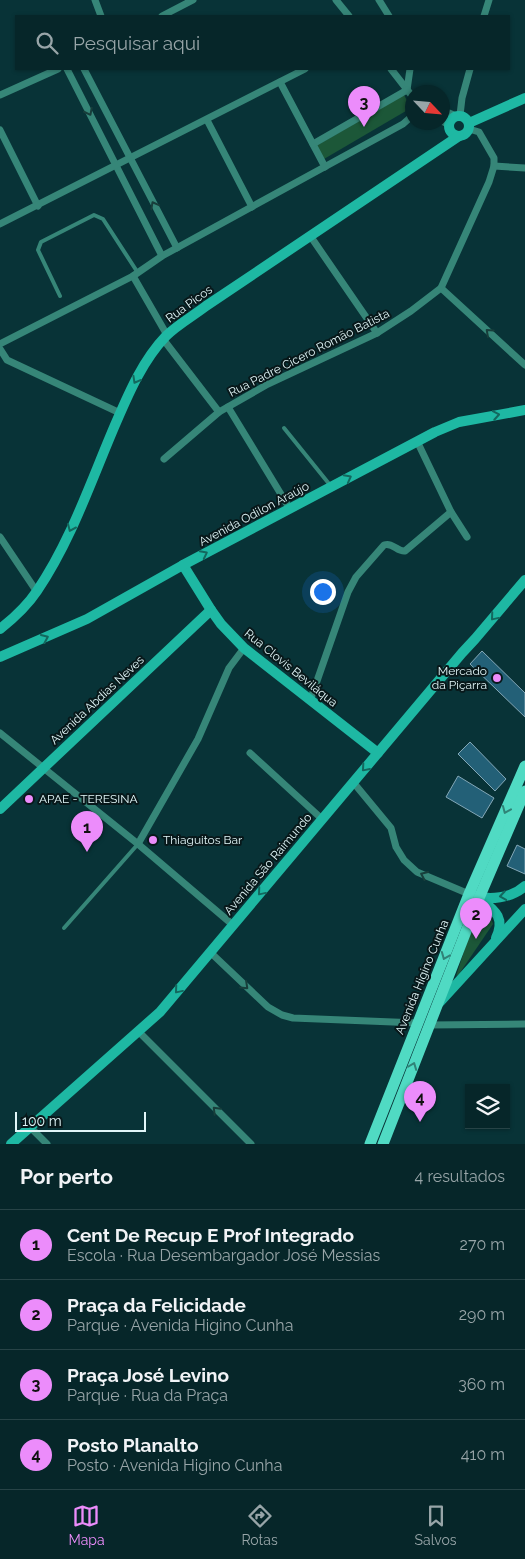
<!DOCTYPE html>
<html lang="pt">
<head>
<meta charset="utf-8">
<style>
  :root { --surface:#062629; --page:#143235; --text:#f1f3f6; --muted:#98a5a8; --line:#274346; --accent:#ec8cfb }
  body { margin:0; font-family:Raleway,sans-serif; background:var(--page); color:var(--text) }
  .controls { position:absolute; right:15px; bottom:15px; display:grid; overflow:hidden; border-radius:0px; box-shadow:0 1px 4px #0004 }
  .controls button { width:45px; height:45px; display:grid; place-items:center; padding:0; border:0; border-bottom:1px solid var(--line); background:var(--surface); color:var(--text); font:25px sans-serif }
  .compass { position:absolute; left:405px; top:85px; width:45px; height:45px; border-radius:50%; background:var(--surface); box-shadow:0 1px 4px #0004; rotate:116deg }
  .scale { position:absolute; left:15px; bottom:12px; width:131px; box-sizing:border-box; padding-left:5px; border:2px solid #e1f6f8; border-top:0; font-size:14px; line-height:18px; white-space:nowrap; color:#e1f6f8; -webkit-text-stroke:4px #08181a; paint-order:stroke }
  .you { position:absolute; left:322px; top:591px; width:18px; height:18px; margin:-12px; border:4px solid #fff; border-radius:50%; background:#1a73e8; box-shadow:0 0 0 8px #1a73e833 }
  .badge { display:grid; place-items:center; width:32px; height:32px; border-radius:50%; background:var(--accent); color:#111; font-size:16px; font-weight:700 }
  .pin { position:absolute; translate:-50% -41px; filter:drop-shadow(0 1px 2px #0008) }
  .pin::after { content:''; position:absolute; top:26px; width:18px; height:15px; background:inherit; clip-path:polygon(0 0,100% 0,50% 100%) }
  .list { margin:0; padding:0; list-style:none }
  h2 { display:flex; justify-content:space-between; align-items:center; height:65px; margin:0; padding:0 20px; font-size:21px }
  h2 small { font-size:16px; font-weight:400; color:var(--muted) }
  .list li { display:grid; grid-template-columns:32px 1fr auto; gap:15px; align-items:center; box-sizing:border-box; height:70px; padding:0 20px; border-top:1px solid var(--line) }
  .list b { display:block; font-size:19px; white-space:nowrap }
  .list p { margin:0; font-size:16px; white-space:nowrap; color:var(--muted) }
  .list em { font-size:16px; font-style:normal; color:var(--muted) }
  .icon { flex:none; width:28px; height:28px; fill:none; stroke:currentColor; stroke-width:2; stroke-linecap:round; stroke-linejoin:round }
  .map { position:relative; flex:none; width:525px; height:1144px; overflow:hidden }
  .search { position:absolute; background:var(--surface); box-shadow:0 1px 4px #0004; left:15px; right:15px; top:15px; height:55px; display:flex; align-items:center; gap:12px; box-sizing:border-box; padding:0 18px; border-radius:0px; color:var(--muted); font-size:19px }
  .sheet { height:345px; background:var(--surface) }
  nav { display:flex; justify-content:space-around; align-items:center; box-sizing:border-box; height:70px; border-top:1px solid var(--line); background:var(--surface); font-size:14px; color:var(--muted) }
  nav a { display:grid; justify-items:center; gap:2px }
  nav .on { color:var(--accent) }
  .map>svg:first-child { display:block }
  .green { fill:#1c5738 }
  .building { fill:#236077; stroke:#83a7b7 }
  .lines { fill:none; stroke-linecap:round; stroke-linejoin:round }
  .lane { stroke:#368678; stroke-width:4 }
  .street { stroke:#368678; stroke-width:7 }
  .secondary { stroke:#1eb8a3; stroke-width:10 }
  .primary { stroke:#50dac3; stroke-width:11 }
  .oneway { stroke:#183e3b }
  .oneway2 { stroke:#13685e }
  .oneway3 { stroke:#308377 }
  .poi-dot { fill:#ec8cfb; stroke:#08181a; stroke-width:2 }
  .labels { text-anchor:middle; dominant-baseline:central; stroke-width:4; stroke-linejoin:round; paint-order:stroke }
  .street-label { font-size:12px; fill:#e1f6f8; stroke:#08181a }
  .poi-label { font-size:12px; fill:#e1f6f8; stroke:#08181a; text-anchor:start }
</style>
</head>
<body>
<div class="map">
<svg width="525" height="1144" viewBox="0 0 525 1144">
  <rect width="100%" height="100%" fill="#083337"/>
  <!-- green -->
  <g class="green">
    <path d="M 404,95 L 411,108 L 324,159 L 316,146 Z"/>
    <path d="M 481,908 C 488,911 491,916 493,924 L 459,974 L 456,976 L 475,918 Z"/>
  </g>
  <!-- building -->
  <g class="building">
    <path d="M 482,651 L 525,693 L 525,717 L 470,664 Z"/>
    <path d="M 470,742 L 506,779 L 495,791 L 458,754 Z"/>
    <path d="M 458,776 L 494,798 L 482,818 L 446,797 Z"/>
    <path d="M 517,845 L 525,849 L 525,874 L 507,866 Z"/>
  </g>
  <g class="lines">
    <!-- lane -->
    <g class="lane">
      <path d="M 60,296 L 38,250 L 41,242 L 94,215 L 103,219 L 138,273"/>
      <path d="M 284,428 L 330,485"/>
      <path d="M 64,928 L 138,844"/>
    </g>
    <!-- street -->
    <g class="street">
      <path d="M 95,0 L 101,16"/>
      <path d="M 336,0 L 349,16"/>
      <path d="M 379,0 L 389,16"/>
      <path d="M 162,16 L 193,0"/>
      <path d="M 484,16 L 489,0"/>
      <path d="M 67,69 L 162,256"/>
      <path d="M 84,69 L 177,248"/>
      <path d="M 391,69 L 412,96"/>
      <path d="M 280,82 L 325,167"/>
      <path d="M 407,90 L 410,69"/>
      <path d="M 0,95 L 58,69"/>
      <path d="M 442,110 L 456,116"/>
      <path d="M 460,115 L 462,98 L 470,69"/>
      <path d="M 207,120 L 252,207"/>
      <path d="M 442,121 L 449,125"/>
      <path d="M 0,130 L 38,206"/>
      <path d="M 313,144 L 407,90"/>
      <path d="M 494,166 L 525,168"/>
      <path d="M 0,224 L 305,69"/>
      <path d="M 311,237 L 377,333"/>
      <path d="M 133,276 L 167,335"/>
      <path d="M 441,288 L 525,365"/>
      <path d="M 163,339 L 219,412"/>
      <path d="M 0,344 L 133,276 L 162,256 L 403,124 L 412,116"/>
      <path d="M 0,349 L 7,360 L 120,413"/>
      <path d="M 228,407 L 290,509"/>
      <path d="M 417,441 L 451,512 L 467,537"/>
      <path d="M 164,459 L 219,412 L 268,384 L 377,333 L 411,311 L 441,288 L 489,182 L 494,166 L 494,158 L 479,132 L 469,129"/>
      <path d="M 0,537 L 37,592"/>
      <path d="M 310,701 L 348,592 L 356,577 L 384,545 C 393,542 397,552 405,551 L 451,512"/>
      <path d="M 0,733 L 138,844 L 233,925"/>
      <path d="M 250,753 L 322,819"/>
      <path d="M 353,782 L 391,828 L 396,847 L 404,860 L 417,872 L 469,894"/>
      <path d="M 138,844 L 198,739 L 229,668 L 244,648"/>
      <path d="M 210,952 L 268,1007 L 282,1015 L 293,1018 L 418,1023"/>
      <path d="M 429,1025 L 525,1024"/>
      <path d="M 138,1031 L 251,1144"/>
      <path d="M 29,1126 L 47,1144"/>
    </g>
    <!-- secondary -->
    <g class="secondary">
      <circle cx="459" cy="126" r="10"/>
      <path d="M 469,123 L 525,98"/>
      <path d="M 183,565 L 211,610 L 221,624 L 244,648 L 378,753"/>
      <path d="M 0,629 C 14,618 27,606 37,591 C 71,541 91,481 115,425 C 128,395 142,361 166,336 C 177,325 193,316 206,306 L 459,136"/>
      <path d="M 0,657 L 87,619 L 183,565 L 435,432 L 459,422 L 525,410"/>
      <path d="M 0,809 L 211,610"/>
      <path d="M 472,895 C 489,901 512,898 525,886"/>
      <path d="M 479,898 C 494,910 506,917 496,938"/>
      <path d="M 440,1002 L 525,909"/>
      <path d="M 11,1144 L 160,1012 L 462,653 L 475,639 L 525,580"/>
    </g>
    <!-- primary -->
    <g class="primary">
      <path d="M 370,1144 L 469,894 L 525,766"/>
      <path d="M 383,1144 L 479,898 L 525,791"/>
    </g>
  </g>
  <!-- one-way arrows -->
  <defs><path id="oneway-chevron" d="M-2-3.5L2.5 0L-2 3.5" fill="none" stroke-width="1.6" stroke-linecap="round" stroke-linejoin="round" transform="scale(1.25)"/></defs>
  <g class="oneway">
    <use href="#oneway-chevron" transform="translate(89 112) rotate(63)"/>
    <use href="#oneway-chevron" transform="translate(154 205) rotate(-118)"/>
    <use href="#oneway-chevron" transform="translate(489 332) rotate(-138)"/>
    <use href="#oneway-chevron" transform="translate(424 875) rotate(-156)"/>
    <use href="#oneway-chevron" transform="translate(245 986) rotate(43)"/>
    <use href="#oneway-chevron" transform="translate(216 1110) rotate(-135)"/>
  </g>
  <g class="oneway2">
    <use href="#oneway-chevron" transform="translate(136 380) rotate(119)"/>
    <use href="#oneway-chevron" transform="translate(496 415) rotate(-10)"/>
    <use href="#oneway-chevron" transform="translate(348 478) rotate(-28)"/>
    <use href="#oneway-chevron" transform="translate(71 528) rotate(114)"/>
    <use href="#oneway-chevron" transform="translate(204 554) rotate(-27)"/>
    <use href="#oneway-chevron" transform="translate(494 617) rotate(130)"/>
    <use href="#oneway-chevron" transform="translate(45 638) rotate(-24)"/>
    <use href="#oneway-chevron" transform="translate(365 768) rotate(131)"/>
    <use href="#oneway-chevron" transform="translate(261 892) rotate(130)"/>
    <use href="#oneway-chevron" transform="translate(503 896) rotate(171)"/>
    <use href="#oneway-chevron" transform="translate(178 990) rotate(130)"/>
  </g>
  <g class="oneway3">
    <use href="#oneway-chevron" transform="translate(506 810) rotate(113)"/>
    <use href="#oneway-chevron" transform="translate(445 956) rotate(112)"/>
    <use href="#oneway-chevron" transform="translate(413 1066) rotate(-69)"/>
  </g>
  <!-- markers -->
  <g class="poi-dot">
    <circle cx="497" cy="678" r="5"/>
    <circle cx="29" cy="799" r="5"/>
    <circle cx="153" cy="840" r="5"/>
  </g>
  <g class="labels">
    <!-- street labels -->
    <g class="street-label">
      <text transform="translate(189 304) rotate(-36)">Rua Picos</text>
      <text transform="translate(309 353) rotate(-27)">Rua Padre Cicero Romão Batista</text>
      <text transform="translate(254 514) rotate(-28)">Avenida Odilon Araújo</text>
      <text transform="translate(291 668) rotate(39)">Rua Clovis Beviláqua</text>
      <text transform="translate(97 700) rotate(-43)">Avenida Abdias Neves</text>
      <text transform="translate(268 864) rotate(-50)">Avenida São Raimundo</text>
      <text transform="translate(422 977) rotate(-68)">Avenida Higino Cunha</text>
    </g>
    <!-- poi labels -->
    <g class="poi-label">
      <text x="487" y="671" text-anchor="end">Mercado<tspan x="487" dy="14">da Piçarra</tspan></text>
      <text x="39" y="799">APAE - TERESINA</text>
      <text x="163" y="840">Thiaguitos Bar</text>
    </g>
  </g>
</svg>
<div class="controls">
<button><svg class="icon" aria-label="layers" viewBox="0 0 24 24"><path d="M12 4l9 5-9 5-9-5zM3 14l9 5 9-5"/></svg></button>
</div>
<svg class="compass" viewBox="-18 -18 36 36"><path d="M0-13l5 13h-10z" fill="#e53935"/><path d="M0 13l5-13h-10z" fill="#98a5a8"/></svg>
<div class="scale">100 m</div>
<div class="you"></div>
<div class="pin badge" style="left:87px;top:852px">1</div>
<div class="pin badge" style="left:476px;top:939px">2</div>
<div class="pin badge" style="left:364px;top:127px">3</div>
<div class="pin badge" style="left:420px;top:1122px">4</div>
<div class="search"><svg class="icon" aria-label="search" viewBox="0 0 24 24"><circle cx="10" cy="10" r="6"/><path d="M15 15l6 6"/></svg>Pesquisar aqui</div>
</div>
<section class="sheet">
<h2>Por perto<small>4 resultados</small></h2>
<ul class="list">
<li><span class="badge">1</span><div><b>Cent De Recup E Prof Integrado</b><p>Escola · Rua Desembargador José Messias</p></div><em>270 m</em></li>
<li><span class="badge">2</span><div><b>Praça da Felicidade</b><p>Parque · Avenida Higino Cunha</p></div><em>290 m</em></li>
<li><span class="badge">3</span><div><b>Praça José Levino</b><p>Parque · Rua da Praça</p></div><em>360 m</em></li>
<li><span class="badge">4</span><div><b>Posto Planalto</b><p>Posto · Avenida Higino Cunha</p></div><em>410 m</em></li>
</ul>
</section>
<nav>
<a class="on"><svg class="icon" aria-label="map" viewBox="0 0 24 24"><path d="M3 6l6-2 6 2 6-2v14l-6 2-6-2-6 2zM9 4v14M15 6v14"/></svg>Mapa</a>
<a><svg class="icon" aria-label="directions" viewBox="0 0 24 24"><path d="M12 3l9 9-9 9-9-9zM9 14v-3h6M13 9l2 2-2 2"/></svg>Rotas</a>
<a><svg class="icon" aria-label="saved" viewBox="0 0 24 24"><path d="M7 4h10v16l-5-4-5 4z"/></svg>Salvos</a>
</nav>
</body>
</html>
